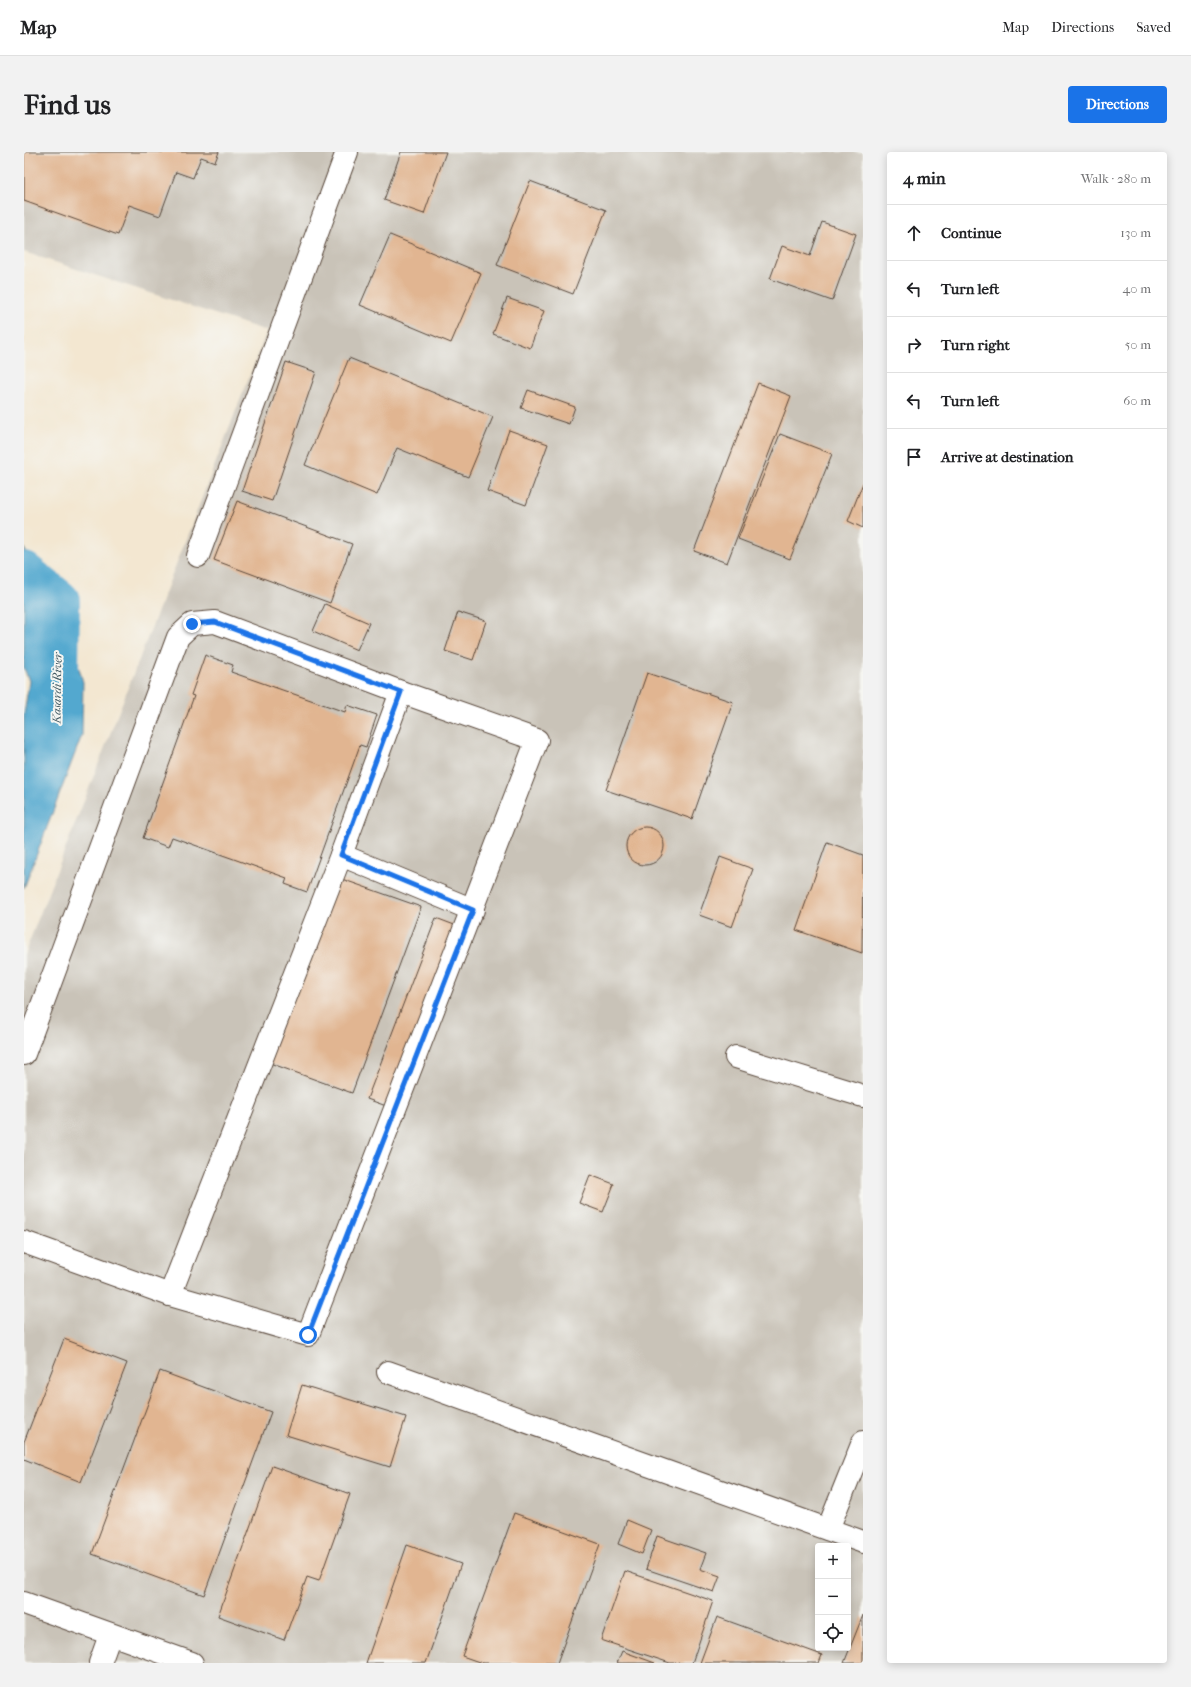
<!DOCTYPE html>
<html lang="en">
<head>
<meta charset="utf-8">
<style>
  :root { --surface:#fff; --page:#f2f2f2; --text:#202124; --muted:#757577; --line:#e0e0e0; --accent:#1a73e8 }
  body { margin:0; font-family:"IM FELL French Canon",serif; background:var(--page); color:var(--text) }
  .controls { position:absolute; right:12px; bottom:12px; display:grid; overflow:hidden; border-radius:4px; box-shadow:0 2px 10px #0003 }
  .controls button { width:36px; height:36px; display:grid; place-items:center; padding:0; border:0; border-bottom:1px solid var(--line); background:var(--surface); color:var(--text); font:20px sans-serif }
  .stop { position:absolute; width:12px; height:12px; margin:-9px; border:3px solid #1a73e8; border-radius:50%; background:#fff }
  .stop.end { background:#1a73e8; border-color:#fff; box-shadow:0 1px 4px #0008 }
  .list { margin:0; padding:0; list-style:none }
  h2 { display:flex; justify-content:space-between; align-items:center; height:52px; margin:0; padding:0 16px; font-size:17px }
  h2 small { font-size:13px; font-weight:400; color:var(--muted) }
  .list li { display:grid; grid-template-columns:26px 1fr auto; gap:12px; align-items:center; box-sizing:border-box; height:56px; padding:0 16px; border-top:1px solid var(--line) }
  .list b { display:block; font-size:15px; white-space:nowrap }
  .list em { font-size:13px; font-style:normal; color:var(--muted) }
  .icon { flex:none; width:22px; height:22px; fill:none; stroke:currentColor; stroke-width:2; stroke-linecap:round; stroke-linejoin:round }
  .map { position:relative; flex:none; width:839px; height:1511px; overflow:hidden; border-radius:4px }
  header { display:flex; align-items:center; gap:24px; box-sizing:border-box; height:56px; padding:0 20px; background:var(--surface); border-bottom:1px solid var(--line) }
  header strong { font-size:19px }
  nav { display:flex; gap:22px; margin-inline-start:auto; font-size:14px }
  .intro { display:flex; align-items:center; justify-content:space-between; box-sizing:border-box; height:96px; padding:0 24px }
  h1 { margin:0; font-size:28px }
  .button { padding:10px 18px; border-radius:4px; background:var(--accent); color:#fff; font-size:14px; font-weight:700 }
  main { display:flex; gap:24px; padding:0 24px }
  aside { flex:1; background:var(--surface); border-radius:4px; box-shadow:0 2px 10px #0003 }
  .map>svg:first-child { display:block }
  .industrial { fill:#c9c3b8; fill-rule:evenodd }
  .water { fill:#53a8cf; stroke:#476976 }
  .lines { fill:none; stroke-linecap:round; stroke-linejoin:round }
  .river { stroke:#53a8cf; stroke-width:42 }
  .building { fill:#e1b591 }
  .minor-casing { stroke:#574639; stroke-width:24 }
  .minor { stroke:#fff; stroke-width:22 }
  .route { stroke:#1a73e8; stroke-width:5 }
  .labels { text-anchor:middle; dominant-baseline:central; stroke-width:4; stroke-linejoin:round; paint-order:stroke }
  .water-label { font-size:12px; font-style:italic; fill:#455c65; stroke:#f6f6f2 }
</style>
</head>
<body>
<header>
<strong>Map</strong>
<nav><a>Map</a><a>Directions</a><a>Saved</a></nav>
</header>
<div class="intro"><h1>Find us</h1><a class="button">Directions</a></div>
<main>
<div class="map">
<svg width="839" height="1511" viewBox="0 0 839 1511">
  <rect width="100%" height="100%" fill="#f6f6f2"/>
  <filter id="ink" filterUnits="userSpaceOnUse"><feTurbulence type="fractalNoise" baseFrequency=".025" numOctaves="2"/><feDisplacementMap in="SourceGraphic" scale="8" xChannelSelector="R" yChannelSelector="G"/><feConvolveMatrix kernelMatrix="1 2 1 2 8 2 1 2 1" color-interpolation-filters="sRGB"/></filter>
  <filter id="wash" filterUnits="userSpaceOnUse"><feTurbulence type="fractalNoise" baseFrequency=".012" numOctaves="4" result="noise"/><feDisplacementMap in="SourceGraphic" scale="16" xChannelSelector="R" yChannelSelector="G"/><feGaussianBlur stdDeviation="0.9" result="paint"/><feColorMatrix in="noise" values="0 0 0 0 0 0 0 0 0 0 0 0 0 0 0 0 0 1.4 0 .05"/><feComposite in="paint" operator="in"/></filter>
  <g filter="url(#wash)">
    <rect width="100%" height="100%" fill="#f3e7d1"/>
    <!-- industrial -->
    <path class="industrial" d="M 0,0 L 839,0 L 839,1511 L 0,1511 L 0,803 L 243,179 L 0,100 ZM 794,1394 L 824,1394 L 824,1496 L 794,1496 Z"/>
    <!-- water -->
    <path class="water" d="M 0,396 L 43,475 L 59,530 L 58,583 L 0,736 L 0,563 L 5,529 L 0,516 Z"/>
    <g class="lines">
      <!-- river -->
      <path class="river" d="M 0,421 L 35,449 L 34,517"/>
    </g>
    <g id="blocks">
      <!-- building -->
      <g class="building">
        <path d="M 0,0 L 195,0 L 191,10 L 177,5 L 169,26 L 152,20 L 136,64 L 105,53 L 94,83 L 0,49 Z"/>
        <path d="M 377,0 L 422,0 L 400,62 L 360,48 Z"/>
        <path d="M 506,29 L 582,58 L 549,142 L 473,113 Z"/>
        <path d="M 798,70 L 832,82 L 808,149 L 746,127 L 758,94 L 786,104 Z"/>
        <path d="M 366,83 L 457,121 L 427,191 L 336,153 Z"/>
        <path d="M 483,146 L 520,159 L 506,196 L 469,182 Z"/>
        <path d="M 325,206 L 469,265 L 444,325 L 373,296 L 353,343 L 281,313 Z"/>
        <path d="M 262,210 L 292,220 L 248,349 L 218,339 Z"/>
        <path d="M 734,231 L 767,244 L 703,411 L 670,399 Z"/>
        <path d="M 504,238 L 551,255 L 545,272 L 497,256 Z"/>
        <path d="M 485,278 L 524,292 L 502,353 L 463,339 Z"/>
        <path d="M 756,282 L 808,302 L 766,407 L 714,387 Z"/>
        <path d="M 839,331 L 839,376 L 824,369 Z"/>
        <path d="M 213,349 L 328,392 L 306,451 L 190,408 Z"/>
        <path d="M 301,452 L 345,471 L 333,498 L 289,479 Z"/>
        <path d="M 434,460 L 462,469 L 449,508 L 421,499 Z"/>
        <path d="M 181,503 L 209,513 L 207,520 L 321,560 L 323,553 L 353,563 L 342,595 L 336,593 L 283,740 L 261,732 L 263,726 L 148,685 L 144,695 L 119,686 L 170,544 L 167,543 Z"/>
        <path d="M 623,521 L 709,550 L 668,667 L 582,638 Z"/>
        <circle cx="621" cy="694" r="19"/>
        <path d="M 803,690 L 839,703 L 838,801 L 772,778 Z"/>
        <path d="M 696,705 L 729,717 L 708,775 L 675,763 Z"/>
        <path d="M 312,725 L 397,755 L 328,941 L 243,910 Z"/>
        <path d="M 412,766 L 433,774 L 365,955 L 343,947 Z"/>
        <path d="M 566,1023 L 590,1032 L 579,1060 L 555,1051 Z"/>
        <path d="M 40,1187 L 103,1211 L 57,1330 L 0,1307 L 0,1290 Z"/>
        <path d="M 136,1219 L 247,1260 L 180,1443 L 68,1402 Z"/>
        <path d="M 278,1233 L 382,1265 L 366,1315 L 262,1283 Z"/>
        <path d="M 248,1314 L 326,1342 L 295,1429 L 283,1425 L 260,1488 L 194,1464 Z"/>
        <path d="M 490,1361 L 576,1392 L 533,1511 L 458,1511 L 438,1504 Z"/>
        <path d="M 603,1368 L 627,1378 L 618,1402 L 594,1392 Z"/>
        <path d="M 633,1384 L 682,1401 L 676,1417 L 696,1424 L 690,1440 L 622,1417 Z"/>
        <path d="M 383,1393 L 437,1412 L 402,1511 L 342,1511 Z"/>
        <path d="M 601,1419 L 689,1449 L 668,1511 L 646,1511 L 577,1488 Z"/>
        <path d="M 839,1463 L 839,1511 L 820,1511 Z"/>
        <path d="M 693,1465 L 798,1503 L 795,1511 L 676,1511 Z"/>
        <path d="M 598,1499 L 631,1511 L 593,1511 Z"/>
      </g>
    </g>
  </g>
  <g filter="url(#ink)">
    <use href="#blocks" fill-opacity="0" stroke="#574639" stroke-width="1"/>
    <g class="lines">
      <defs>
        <g id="minor">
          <path d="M 174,404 L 323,0"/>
          <path d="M 317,703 L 449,758"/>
          <path d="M 0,902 L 154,485 L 168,472 L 191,470 L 377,540 L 513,588 L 284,1183 L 146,1143 L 0,1090"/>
          <path d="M 712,905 L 839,944"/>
          <path d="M 146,1143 L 317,703 L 377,540"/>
          <path d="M 364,1220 L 839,1390"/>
          <path d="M 804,1377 L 839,1290"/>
          <path d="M 0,1451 L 168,1511"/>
          <path d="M 76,1511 L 86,1483"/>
        </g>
      </defs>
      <!-- minor casing -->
      <use href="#minor" class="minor-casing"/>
      <!-- minor -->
      <use href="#minor" class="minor"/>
    </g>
  </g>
  <g class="lines" filter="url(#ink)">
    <!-- route -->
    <path class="route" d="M 168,472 L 191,470 L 377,540 L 317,703 L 449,758 L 284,1183"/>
  </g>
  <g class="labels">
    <!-- water labels -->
    <g class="water-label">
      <text transform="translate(33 536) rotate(-89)">Kasardi River</text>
    </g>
  </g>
</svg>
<div class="controls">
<button>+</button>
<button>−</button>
<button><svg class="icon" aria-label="locate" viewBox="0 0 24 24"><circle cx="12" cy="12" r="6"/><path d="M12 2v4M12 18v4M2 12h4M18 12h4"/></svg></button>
</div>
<div class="stop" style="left:284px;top:1183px"></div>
<div class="stop end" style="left:168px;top:472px"></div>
</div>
<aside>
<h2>4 min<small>Walk · 280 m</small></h2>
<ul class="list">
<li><svg class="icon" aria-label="ahead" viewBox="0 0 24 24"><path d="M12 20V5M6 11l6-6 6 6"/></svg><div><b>Continue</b></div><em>130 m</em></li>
<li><svg class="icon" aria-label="left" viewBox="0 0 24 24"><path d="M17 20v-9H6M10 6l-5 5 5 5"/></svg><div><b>Turn left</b></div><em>40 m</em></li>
<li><svg class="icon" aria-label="right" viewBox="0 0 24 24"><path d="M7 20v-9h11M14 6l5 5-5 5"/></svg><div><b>Turn right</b></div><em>50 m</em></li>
<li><svg class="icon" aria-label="left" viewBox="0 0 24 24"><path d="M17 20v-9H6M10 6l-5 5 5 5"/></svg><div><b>Turn left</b></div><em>60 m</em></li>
<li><svg class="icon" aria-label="arrive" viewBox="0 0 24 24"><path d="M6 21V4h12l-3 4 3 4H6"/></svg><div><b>Arrive at destination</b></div></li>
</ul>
</aside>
</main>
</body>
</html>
